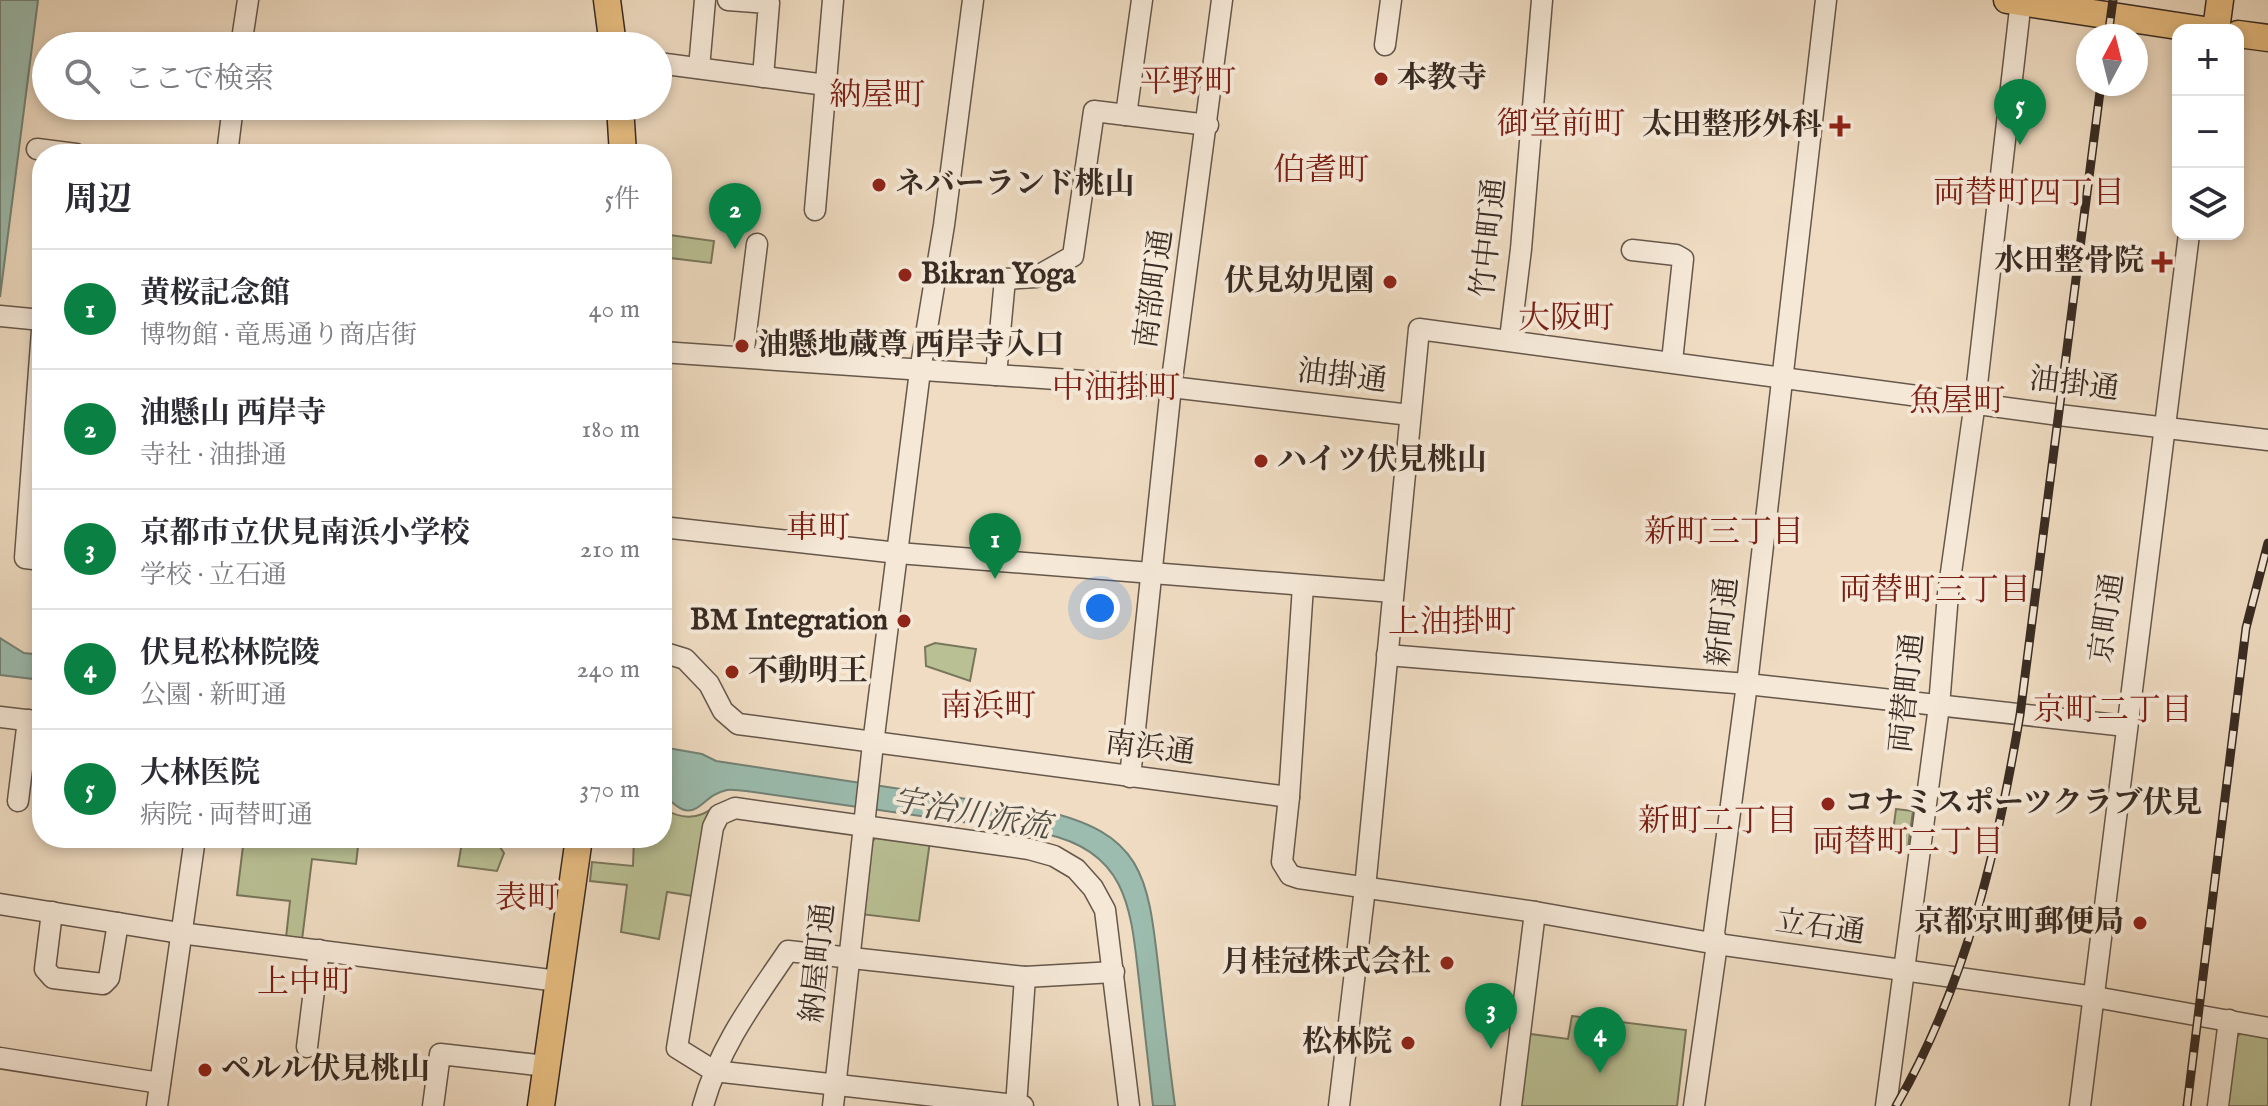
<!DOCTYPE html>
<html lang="ja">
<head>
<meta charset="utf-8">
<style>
  :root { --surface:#fff; --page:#f7f7f7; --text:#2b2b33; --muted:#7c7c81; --line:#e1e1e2; --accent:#0b8043 }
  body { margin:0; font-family:"IM FELL English","Noto Serif JP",serif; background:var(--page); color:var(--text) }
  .controls { position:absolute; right:24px; top:24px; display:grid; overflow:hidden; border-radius:16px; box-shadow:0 4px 12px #0003 }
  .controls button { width:72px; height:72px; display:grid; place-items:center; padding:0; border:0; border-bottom:2px solid var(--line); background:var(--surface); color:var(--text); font:40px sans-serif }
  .compass { position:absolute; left:2076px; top:24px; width:72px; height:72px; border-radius:50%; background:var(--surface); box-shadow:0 4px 12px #0003; rotate:7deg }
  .you { position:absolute; left:1100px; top:608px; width:28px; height:28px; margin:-20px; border:6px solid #fff; border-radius:50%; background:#1a73e8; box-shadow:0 0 0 12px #1a73e833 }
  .badge { display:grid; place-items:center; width:52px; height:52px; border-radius:50%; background:var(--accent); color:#fff; font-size:26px; font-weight:700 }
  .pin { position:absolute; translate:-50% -66px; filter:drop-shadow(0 2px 4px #0008) }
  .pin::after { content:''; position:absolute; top:42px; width:28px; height:24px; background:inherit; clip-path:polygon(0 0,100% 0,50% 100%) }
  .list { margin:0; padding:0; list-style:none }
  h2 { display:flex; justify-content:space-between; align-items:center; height:104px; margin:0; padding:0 32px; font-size:34px }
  h2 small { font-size:26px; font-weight:400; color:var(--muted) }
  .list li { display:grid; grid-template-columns:52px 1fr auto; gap:24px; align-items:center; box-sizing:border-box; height:120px; padding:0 32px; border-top:2px solid var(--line) }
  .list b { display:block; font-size:30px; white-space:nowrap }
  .list p { margin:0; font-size:26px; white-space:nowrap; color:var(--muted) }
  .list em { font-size:26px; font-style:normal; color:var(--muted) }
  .icon { flex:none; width:44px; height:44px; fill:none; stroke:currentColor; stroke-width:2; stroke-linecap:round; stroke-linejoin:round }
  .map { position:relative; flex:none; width:2268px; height:1106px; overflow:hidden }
  .search { position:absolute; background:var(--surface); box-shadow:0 4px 12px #0003; left:32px; top:32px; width:640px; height:88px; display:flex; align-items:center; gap:20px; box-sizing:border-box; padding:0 28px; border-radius:44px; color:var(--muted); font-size:30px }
  .panel { position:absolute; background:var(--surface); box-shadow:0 4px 12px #0003; left:32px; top:144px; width:640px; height:704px; border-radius:32px }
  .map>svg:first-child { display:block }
  .green { fill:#b9c094; stroke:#78765c; stroke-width:2 }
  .water { fill:#9bbcae; stroke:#738276; stroke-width:2 }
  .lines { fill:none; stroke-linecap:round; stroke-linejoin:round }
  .minor-casing { stroke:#66574b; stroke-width:23 }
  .major-casing { stroke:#382b23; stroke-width:29 }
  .minor { stroke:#f5e8d7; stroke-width:20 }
  .major { stroke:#e8be81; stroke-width:26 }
  .rail-casing { stroke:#382b23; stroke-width:9 }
  .rail { stroke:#f5e8d7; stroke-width:6; stroke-dasharray:18; stroke-linecap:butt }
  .poi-dot { fill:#8f2418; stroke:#f5e8d7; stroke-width:3 }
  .labels { text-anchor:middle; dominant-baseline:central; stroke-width:8; stroke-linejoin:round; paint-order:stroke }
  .poi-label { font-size:30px; font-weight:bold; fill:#382b23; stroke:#f5e8d7; text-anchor:start }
  .street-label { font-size:30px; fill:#382b23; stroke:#f5e8d7 }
  .neighbourhood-label { font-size:32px; fill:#7a1f14; stroke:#f5e8d7 }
  .water-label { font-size:32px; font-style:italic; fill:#514f46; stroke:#f5e8d7 }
</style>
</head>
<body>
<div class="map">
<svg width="2268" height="1106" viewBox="0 0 2268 1106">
  <rect width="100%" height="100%" fill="#efdcc2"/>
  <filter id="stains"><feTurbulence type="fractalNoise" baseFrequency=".0025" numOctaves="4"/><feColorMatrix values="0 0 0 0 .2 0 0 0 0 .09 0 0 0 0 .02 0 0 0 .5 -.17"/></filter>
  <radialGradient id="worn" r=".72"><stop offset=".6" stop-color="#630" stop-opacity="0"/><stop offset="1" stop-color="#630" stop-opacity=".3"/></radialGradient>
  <!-- green -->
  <g class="green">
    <path d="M 662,234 L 714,241 L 711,263 L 662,257 Z"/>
    <path d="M 935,643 L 976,649 L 970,681 L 926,666 L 925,647 Z"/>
    <path d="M 715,806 L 700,897 L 667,892 L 659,939 L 621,932 L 627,885 L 590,881 L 592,862 L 633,866 L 634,838 L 662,838 L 662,808 C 680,819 698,821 715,806 Z"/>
    <path d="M 1896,809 L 1913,811 L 1908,848 L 1891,846 Z"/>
    <path d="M 879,834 L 930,841 L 919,921 L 860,914 L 869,845 Z"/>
    <path d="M 244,838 L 359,838 L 356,864 L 312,859 L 302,940 L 286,938 L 290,901 L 237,895 Z"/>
    <path d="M 466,838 L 496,841 L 504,853 L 497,871 L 458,866 L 462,842 Z"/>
    <path d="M 1572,1016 L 1686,1030 L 1677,1106 L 1514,1106 L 1523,1033 L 1568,1039 Z"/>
    <path d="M 2247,1029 L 2268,1033 L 2268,1106 L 2227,1106 L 2236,1037 Z"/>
  </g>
  <!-- water -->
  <g class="water">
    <path d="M 0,0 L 38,0 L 0,297 Z"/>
    <path d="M 0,638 L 24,653 L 42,655 L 42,680 L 0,675 Z"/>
    <path d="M 662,747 L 702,754 L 716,761 L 1040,810 C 1145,833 1148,877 1159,973 C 1164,1017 1169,1062 1175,1106 L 1153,1106 C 1149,1067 1144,1028 1140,989 C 1131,916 1132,853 1046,834 L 746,791 C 740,791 732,789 727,790 C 697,796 697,832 662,792 Z"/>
  </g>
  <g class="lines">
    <defs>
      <g id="minor">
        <path d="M 728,0 L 769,3 L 763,77"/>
        <path d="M 69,44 L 86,46"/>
        <path d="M 1385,45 L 1391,0"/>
        <path d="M 241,46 L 248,0"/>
        <path d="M 658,63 L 826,85"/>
        <path d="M 699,68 L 705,0"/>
        <path d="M 1126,115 L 1142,0"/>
        <path d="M 37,149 L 76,154"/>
        <path d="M 227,154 L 233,106"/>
        <path d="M 815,210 L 833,0"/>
        <path d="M 1632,250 L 1676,255 L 1683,259 L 1672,361"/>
        <path d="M 0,316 L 42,320"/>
        <path d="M 42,330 L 25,558 L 42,560"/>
        <path d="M 1510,339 L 1521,249 L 1542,0"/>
        <path d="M 662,352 L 1171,387 L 1410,415"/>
        <path d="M 743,357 L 757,244"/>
        <path d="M 996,375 L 1005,279 L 1036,277 L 1073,256 L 1094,111 L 1208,125"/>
        <path d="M 662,527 L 898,553 L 1393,592"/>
        <path d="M 662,652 L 685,659 L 709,684 L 723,711 L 738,724 L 1289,797 L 1282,862 L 1290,875 L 1299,878 L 1535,912 L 1717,944 L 2095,997 L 2268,1028"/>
        <path d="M 1387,655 L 1747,684 L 2126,726"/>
        <path d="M 0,717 L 42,722"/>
        <path d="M 1130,777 L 1171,387 L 1222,0"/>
        <path d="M 1289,797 L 1303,586"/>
        <path d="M 18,801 L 28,720"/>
        <path d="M 0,904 L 180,933 L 558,981"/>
        <path d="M 52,912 L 45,969 L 53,978 L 103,984 L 109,978 L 118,923"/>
        <path d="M 307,1047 L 319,950"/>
        <path d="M 0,1058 L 160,1083"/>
        <path d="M 157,1106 L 195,838"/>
        <path d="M 433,1106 L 440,1054 L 546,1066"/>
        <path d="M 703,1106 C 719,1047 754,1001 788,951 L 1025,977 L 1114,972"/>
        <path d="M 833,1106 L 873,744 L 920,371 L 944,225 L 973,0"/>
        <path d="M 1016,1106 L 1025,977"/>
        <path d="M 1023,1106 L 714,1071 L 677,1048 L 713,827 L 719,815 L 735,808 L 1029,849 L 1054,856 L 1076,869 L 1093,888 L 1105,910 L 1129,1106"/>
        <path d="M 1339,1106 L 1365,888 L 1419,329 L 2059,415 L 2268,440"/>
        <path d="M 1511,1106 L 1535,912"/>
        <path d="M 1694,1106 L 1717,944 L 1714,933 L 1747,684 L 1826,0"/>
        <path d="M 1886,1106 L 1939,706 L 1948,594 L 1975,402 L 2021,0"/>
        <path d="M 2080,1106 L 2189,234"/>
        <path d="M 2218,1106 L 2229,1020"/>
      </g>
      <g id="major">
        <path d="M 607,0 L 613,46"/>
        <path d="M 2007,0 L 2204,30"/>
        <path d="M 2216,30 L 2220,0"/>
        <path d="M 2238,34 L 2268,38"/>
        <path d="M 620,106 L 623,154"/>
        <path d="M 541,1106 L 579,838"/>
      </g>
    </defs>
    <!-- minor casing -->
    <use href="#minor" class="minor-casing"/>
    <!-- major casing -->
    <use href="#major" class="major-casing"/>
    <!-- minor -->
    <use href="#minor" class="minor"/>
    <!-- major -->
    <use href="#major" class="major"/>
    <defs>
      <g id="rail">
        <path d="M 2108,36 L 2113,0"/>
        <path d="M 1896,1106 C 1966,985 1997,851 2020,715 L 2101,84"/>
        <path d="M 2187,1106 L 2246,628 L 2268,543"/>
      </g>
    </defs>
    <!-- rail casing -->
    <use href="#rail" class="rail-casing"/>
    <!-- rail -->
    <use href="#rail" class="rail"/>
  </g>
  <!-- markers -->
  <g class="poi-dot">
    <circle cx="1381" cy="79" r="8"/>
    <path d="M1836 114h8v8h8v8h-8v8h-8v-8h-8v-8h8z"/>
    <circle cx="879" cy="185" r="8"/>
    <path d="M2158 250h8v8h8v8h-8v8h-8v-8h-8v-8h8z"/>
    <circle cx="905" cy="275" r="8"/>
    <circle cx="1390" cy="282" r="8"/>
    <circle cx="742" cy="346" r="8"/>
    <circle cx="1261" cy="461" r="8"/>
    <circle cx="904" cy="621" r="8"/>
    <circle cx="732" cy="672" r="8"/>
    <circle cx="1828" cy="804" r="8"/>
    <circle cx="2140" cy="923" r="8"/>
    <circle cx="1447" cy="963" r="8"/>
    <circle cx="1408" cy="1043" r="8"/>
    <circle cx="205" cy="1070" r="8"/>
  </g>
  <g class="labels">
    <!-- poi labels -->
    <g class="poi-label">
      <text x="1397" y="79">本教寺</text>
      <text x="1822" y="126" text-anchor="end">太田整形外科</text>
      <text x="895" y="185">ネバーランド桃山</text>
      <text x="2144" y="262" text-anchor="end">水田整骨院</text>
      <text x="921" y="275">Bikran Yoga</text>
      <text x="1374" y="282" text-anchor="end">伏見幼児園</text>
      <text x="758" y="346">油懸地蔵尊 西岸寺入口</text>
      <text x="1277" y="461">ハイツ伏見桃山</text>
      <text x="888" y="621" text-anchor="end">BM Integration</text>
      <text x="748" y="672">不動明王</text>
      <text x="1844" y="804">コナミスポーツクラブ伏見</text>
      <text x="2124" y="923" text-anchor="end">京都京町郵便局</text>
      <text x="1431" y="963" text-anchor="end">月桂冠株式会社</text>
      <text x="1392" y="1043" text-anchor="end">松林院</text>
      <text x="221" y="1070">ペルル伏見桃山</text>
    </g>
    <!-- street labels -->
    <g class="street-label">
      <text transform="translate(1490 238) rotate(-84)">竹中町通</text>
      <text transform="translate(1155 289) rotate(-82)">南部町通</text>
      <text transform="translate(1342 377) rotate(7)">油掛通</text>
      <text transform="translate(2074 385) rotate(7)">油掛通</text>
      <text transform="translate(2108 618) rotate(-82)">京町通</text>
      <text transform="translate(1724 622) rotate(-84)">新町通</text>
      <text transform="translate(1908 693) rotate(-84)">両替町通</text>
      <text transform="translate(1150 749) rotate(7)">南浜通</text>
      <text transform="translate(1820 928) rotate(8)">立石通</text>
      <text transform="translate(819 963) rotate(-84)">納屋町通</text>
    </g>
    <!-- neighbourhood labels -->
    <g class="neighbourhood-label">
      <text x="1188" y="83">平野町</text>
      <text x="877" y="96">納屋町</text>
      <text x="1561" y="125">御堂前町</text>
      <text x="1321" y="171">伯耆町</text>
      <text x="2029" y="194">両替町四丁目</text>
      <text x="1566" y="319">大阪町</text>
      <text x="1116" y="389">中油掛町</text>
      <text x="1957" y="402">魚屋町</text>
      <text x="818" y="529">車町</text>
      <text x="1724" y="533">新町三丁目</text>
      <text x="1935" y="591">両替町三丁目</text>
      <text x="1452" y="623">上油掛町</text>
      <text x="988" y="707">南浜町</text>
      <text x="2113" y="711">京町二丁目</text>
      <text x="1718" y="822">新町二丁目</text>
      <text x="1908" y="843">両替町二丁目</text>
      <text x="527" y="899">表町</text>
      <text x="305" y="983">上中町</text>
    </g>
    <!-- water labels -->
    <g class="water-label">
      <text transform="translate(971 815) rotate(10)">宇治川派流</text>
    </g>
  </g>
  <rect width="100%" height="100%" filter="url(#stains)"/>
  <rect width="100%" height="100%" fill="url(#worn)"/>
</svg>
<div class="controls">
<button>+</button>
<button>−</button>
<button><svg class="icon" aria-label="layers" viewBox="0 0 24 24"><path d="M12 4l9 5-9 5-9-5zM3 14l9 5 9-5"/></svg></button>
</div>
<svg class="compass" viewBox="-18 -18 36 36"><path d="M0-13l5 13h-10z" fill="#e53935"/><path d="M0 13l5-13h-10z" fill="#7c7c81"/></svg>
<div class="you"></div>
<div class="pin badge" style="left:995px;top:579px">1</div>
<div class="pin badge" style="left:735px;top:249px">2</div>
<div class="pin badge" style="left:1491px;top:1049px">3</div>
<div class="pin badge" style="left:1600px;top:1073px">4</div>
<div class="pin badge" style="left:2020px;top:145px">5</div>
<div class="search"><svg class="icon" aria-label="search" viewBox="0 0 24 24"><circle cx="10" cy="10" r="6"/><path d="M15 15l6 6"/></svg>ここで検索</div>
<section class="panel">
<h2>周辺<small>5件</small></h2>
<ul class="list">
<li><span class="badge">1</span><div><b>黄桜記念館</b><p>博物館 · 竜馬通り商店街</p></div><em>40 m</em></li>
<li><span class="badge">2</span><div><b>油懸山 西岸寺</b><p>寺社 · 油掛通</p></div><em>180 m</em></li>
<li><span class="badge">3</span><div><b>京都市立伏見南浜小学校</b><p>学校 · 立石通</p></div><em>210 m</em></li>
<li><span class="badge">4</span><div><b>伏見松林院陵</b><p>公園 · 新町通</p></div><em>240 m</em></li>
<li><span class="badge">5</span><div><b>大林医院</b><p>病院 · 両替町通</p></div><em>370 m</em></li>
</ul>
</section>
</div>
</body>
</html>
